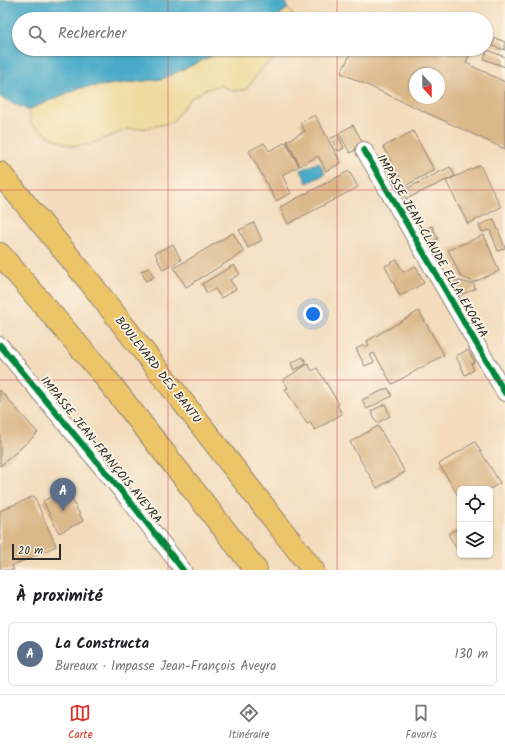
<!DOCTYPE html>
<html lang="fr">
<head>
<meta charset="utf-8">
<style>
  :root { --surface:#fff; --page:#f6f6f6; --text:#202124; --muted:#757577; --line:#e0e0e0; --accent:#d93025 }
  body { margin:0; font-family:Kalam,sans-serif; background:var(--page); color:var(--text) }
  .controls { position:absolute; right:12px; bottom:12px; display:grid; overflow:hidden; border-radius:6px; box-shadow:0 1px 3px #0004 }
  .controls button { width:36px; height:36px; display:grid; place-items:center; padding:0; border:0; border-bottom:1px solid var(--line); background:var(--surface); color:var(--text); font:20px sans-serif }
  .compass { position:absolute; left:409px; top:68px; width:36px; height:36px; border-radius:50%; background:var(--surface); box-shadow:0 1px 3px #0004; rotate:158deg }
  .scale { position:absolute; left:12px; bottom:10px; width:49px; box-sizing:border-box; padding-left:4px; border:2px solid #2b2b2b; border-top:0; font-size:11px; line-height:14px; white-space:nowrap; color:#2b2b2b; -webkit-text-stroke:3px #fcf5e5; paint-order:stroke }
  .you { position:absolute; left:313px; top:314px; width:14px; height:14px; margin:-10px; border:3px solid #fff; border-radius:50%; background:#1a73e8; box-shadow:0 0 0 6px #1a73e833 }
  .badge { display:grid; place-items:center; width:26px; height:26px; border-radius:50%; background:var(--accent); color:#fff; font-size:13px; font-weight:700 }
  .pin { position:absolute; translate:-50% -33px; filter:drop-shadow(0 1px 2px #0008) }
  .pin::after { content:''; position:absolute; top:21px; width:14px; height:12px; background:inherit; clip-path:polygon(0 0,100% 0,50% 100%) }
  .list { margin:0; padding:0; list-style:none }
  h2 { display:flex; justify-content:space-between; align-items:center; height:52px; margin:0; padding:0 16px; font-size:17px }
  h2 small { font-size:13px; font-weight:400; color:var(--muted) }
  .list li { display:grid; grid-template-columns:26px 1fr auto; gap:12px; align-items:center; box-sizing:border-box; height:64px; margin:0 8px 8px; padding:0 8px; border:1px solid var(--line); border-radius:6px }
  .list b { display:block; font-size:15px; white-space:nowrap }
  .list p { margin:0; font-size:13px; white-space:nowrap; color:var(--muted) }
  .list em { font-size:13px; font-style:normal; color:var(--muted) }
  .icon { flex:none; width:22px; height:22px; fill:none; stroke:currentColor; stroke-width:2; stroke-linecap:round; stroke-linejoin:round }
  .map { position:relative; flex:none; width:505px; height:570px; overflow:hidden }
  .search { position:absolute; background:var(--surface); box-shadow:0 1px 3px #0004; left:12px; right:12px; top:12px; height:44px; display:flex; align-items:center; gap:10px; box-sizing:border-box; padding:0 14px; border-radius:22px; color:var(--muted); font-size:15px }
  .sheet { height:124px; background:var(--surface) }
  nav { display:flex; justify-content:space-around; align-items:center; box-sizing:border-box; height:56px; border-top:1px solid var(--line); background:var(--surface); font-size:11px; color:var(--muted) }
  nav a { display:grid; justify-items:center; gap:2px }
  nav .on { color:var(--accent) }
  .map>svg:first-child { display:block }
  .sand { fill:#eeda9e; stroke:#8c8264 }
  .water { fill:#49abc9; stroke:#3a6b7a }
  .building { fill:#dbb88a; fill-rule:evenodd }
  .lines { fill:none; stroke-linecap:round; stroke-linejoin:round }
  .street-casing { stroke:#8f8374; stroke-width:18 }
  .highway-casing { stroke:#8f8374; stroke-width:24 }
  .street { stroke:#fff; stroke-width:16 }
  .highway { stroke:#ecc569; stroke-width:22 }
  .cycleway-casing { stroke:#fcf5e5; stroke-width:8 }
  .cycleway { stroke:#00873e; stroke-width:6 }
  .grid { fill:none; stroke:#d1495b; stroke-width:1; stroke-opacity:0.55 }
  .labels { text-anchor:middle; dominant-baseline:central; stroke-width:3.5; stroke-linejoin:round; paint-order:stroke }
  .street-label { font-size:12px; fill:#2b2b2b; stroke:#fcf5e5 }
</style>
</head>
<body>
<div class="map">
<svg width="505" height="570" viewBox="0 0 505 570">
  <rect width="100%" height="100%" fill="#fcf5e5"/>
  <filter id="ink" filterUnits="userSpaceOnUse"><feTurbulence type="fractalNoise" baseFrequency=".025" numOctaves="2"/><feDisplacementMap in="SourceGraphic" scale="8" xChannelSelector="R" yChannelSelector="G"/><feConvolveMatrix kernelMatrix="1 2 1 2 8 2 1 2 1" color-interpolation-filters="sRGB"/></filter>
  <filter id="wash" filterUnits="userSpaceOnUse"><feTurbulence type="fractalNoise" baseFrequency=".012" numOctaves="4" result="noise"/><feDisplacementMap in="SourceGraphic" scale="16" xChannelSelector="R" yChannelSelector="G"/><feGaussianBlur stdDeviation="0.9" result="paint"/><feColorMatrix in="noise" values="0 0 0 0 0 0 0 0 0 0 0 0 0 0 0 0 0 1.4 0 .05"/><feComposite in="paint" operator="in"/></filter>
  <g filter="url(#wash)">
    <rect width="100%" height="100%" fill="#f3dbbc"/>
    <!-- sand -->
    <g class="sand">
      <path d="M 288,8 L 295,19 L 274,19 Z"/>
      <path d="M 227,49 L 285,49 L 261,69 L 246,90 L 233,91 L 220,85 L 204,90 L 190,99 L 172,122 L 149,128 L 128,129 L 88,145 L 71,146 L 52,138 L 31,124 L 28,110 L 79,88 L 162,79 Z"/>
    </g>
    <!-- water -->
    <g class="water">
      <path d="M 0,0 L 283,0 L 288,8 L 274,19 L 19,19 L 19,49 L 227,49 L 162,79 L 79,88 L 28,110 L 0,97 Z"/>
      <path d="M 319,162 L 325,174 L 307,183 L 301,170 Z"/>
    </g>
    <g id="blocks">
      <!-- building -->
      <g class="building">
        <path d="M 406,10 L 418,16 L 417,19 L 412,19 L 404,15 Z"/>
        <path d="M 386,13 L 399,19 L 383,19 Z"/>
        <path d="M 495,38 L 505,42 L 505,50 L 492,46 Z"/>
        <path d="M 353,49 L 430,49 L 447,57 L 451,49 L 460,49 L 470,54 L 466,63 L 505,82 L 505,149 L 341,73 ZM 415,74 L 439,74 L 439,98 L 415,98 Z"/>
        <path d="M 487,50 L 505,57 L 505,67 L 484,59 Z"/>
        <path d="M 315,115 L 341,163 L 326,171 L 318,156 L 300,166 L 287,141 L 305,131 L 300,123 Z"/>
        <path d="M 353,125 L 364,145 L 350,153 L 339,133 Z"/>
        <path d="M 413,131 L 434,170 L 405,186 L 383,147 Z"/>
        <path d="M 338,135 L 344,148 L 338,151 L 331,138 Z"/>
        <path d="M 286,142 L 299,166 L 282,175 L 291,193 L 276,201 L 249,151 L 264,143 L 269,151 Z"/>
        <path d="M 480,165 L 501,207 L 468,224 L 446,181 Z"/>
        <path d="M 450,167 L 455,176 L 406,199 L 402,191 Z"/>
        <path d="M 349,171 L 358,187 L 288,224 L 280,207 Z"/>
        <path d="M 494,219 L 505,248 L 498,251 L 490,230 L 482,232 L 479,225 Z"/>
        <path d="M 254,223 L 262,240 L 248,248 L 239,230 Z"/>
        <path d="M 432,226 L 438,239 L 426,245 L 419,232 Z"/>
        <path d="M 233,233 L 244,252 L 186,287 L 174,268 Z"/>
        <path d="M 484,235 L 499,271 L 474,282 L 461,277 L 448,250 Z"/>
        <path d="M 173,244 L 181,260 L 163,270 L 155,253 Z"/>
        <path d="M 397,260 L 403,272 L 416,266 L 424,283 L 400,296 L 385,266 Z"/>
        <path d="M 234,265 L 240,274 L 230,280 L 236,289 L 221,298 L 215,289 L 207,293 L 202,284 Z"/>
        <path d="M 149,268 L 154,277 L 146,281 L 141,271 Z"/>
        <path d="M 449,279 L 474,284 L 475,289 L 456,297 Z"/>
        <path d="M 419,311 L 444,355 L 392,384 L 374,353 L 370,355 L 374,362 L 365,366 L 356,349 L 364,345 L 365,347 L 369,345 L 367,341 Z"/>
        <path d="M 468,350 L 475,362 L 471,364 L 474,370 L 465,375 L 456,356 Z"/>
        <path d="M 303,357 L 307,364 L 294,370 L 291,363 Z"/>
        <path d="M 308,364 L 312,371 L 317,368 L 339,404 L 337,405 L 342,414 L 315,430 L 310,422 L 307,424 L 285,389 L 288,388 L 283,380 Z"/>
        <path d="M 388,388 L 392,396 L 367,409 L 362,400 Z"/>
        <path d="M 0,390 L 38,433 L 0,466 Z"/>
        <path d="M 385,404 L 390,416 L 377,423 L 371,411 Z"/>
        <path d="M 378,426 L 405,472 L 377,488 L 350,442 Z"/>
        <path d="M 475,442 L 500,483 L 490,489 L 460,489 L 460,499 L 439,464 Z"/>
        <path d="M 67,489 L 83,521 L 59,533 L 43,501 Z"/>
        <path d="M 34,496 L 56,546 L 12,566 L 14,570 L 0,570 L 0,511 Z"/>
        <path d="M 460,527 L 460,552 L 459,553 L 448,534 Z"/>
      </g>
    </g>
  </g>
  <g filter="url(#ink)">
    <use href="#blocks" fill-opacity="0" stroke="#8f8374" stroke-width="1"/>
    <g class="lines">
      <defs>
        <g id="street">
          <path d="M 364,150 L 505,393"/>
          <path d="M 0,345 L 132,504 L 183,570"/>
        </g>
        <g id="highway">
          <path d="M 0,173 L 89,281 L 313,570"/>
          <path d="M 0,254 L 101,372 L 256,570"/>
        </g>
      </defs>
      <!-- street casing -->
      <use href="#street" class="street-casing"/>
      <!-- highway casing -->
      <use href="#highway" class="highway-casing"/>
      <!-- street -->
      <use href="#street" class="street"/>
      <!-- highway -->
      <use href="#highway" class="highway"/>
      <defs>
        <g id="cycleway">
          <path d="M 364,150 L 505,393"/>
          <path d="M 0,345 L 132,504 L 183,570"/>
        </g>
      </defs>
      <!-- cycleway casing -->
      <use href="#cycleway" class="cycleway-casing"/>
      <!-- cycleway -->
      <use href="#cycleway" class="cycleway"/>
    </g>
  </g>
  <!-- grid -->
  <path class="grid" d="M 168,0 L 168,19M 337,0 L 337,19M 168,49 L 168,570M 337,49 L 337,570M 0,190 L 505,190M 0,380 L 505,380"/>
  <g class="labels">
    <!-- street labels -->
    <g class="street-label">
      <text transform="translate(432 246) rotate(60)">IMPASSE JEAN-CLAUDE ELLA EKOGHA</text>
      <text transform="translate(158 370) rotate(52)">BOULEVARD DES BANTU</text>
      <text transform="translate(101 450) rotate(51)">IMPASSE JEAN-FRANÇOIS AVEYRA</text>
    </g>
  </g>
</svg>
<div class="controls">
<button><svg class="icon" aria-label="locate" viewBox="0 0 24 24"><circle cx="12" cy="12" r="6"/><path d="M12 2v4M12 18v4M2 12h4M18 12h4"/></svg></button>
<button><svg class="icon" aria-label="layers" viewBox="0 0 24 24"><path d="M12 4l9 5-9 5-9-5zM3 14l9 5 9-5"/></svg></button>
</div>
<svg class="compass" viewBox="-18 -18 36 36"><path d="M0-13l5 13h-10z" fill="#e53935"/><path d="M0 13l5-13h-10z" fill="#757577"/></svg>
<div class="scale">20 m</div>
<div class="you"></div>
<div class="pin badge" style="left:63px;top:511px;background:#5c6f8a">A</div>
<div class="search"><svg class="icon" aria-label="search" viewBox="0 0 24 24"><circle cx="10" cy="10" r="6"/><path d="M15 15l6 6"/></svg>Rechercher</div>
</div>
<section class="sheet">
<h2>À proximité<small></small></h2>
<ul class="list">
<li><span class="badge" style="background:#5c6f8a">A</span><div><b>La Constructa</b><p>Bureaux · Impasse Jean-François Aveyra</p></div><em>130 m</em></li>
</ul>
</section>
<nav>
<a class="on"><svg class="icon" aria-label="map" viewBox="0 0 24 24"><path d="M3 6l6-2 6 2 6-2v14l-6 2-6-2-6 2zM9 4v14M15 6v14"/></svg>Carte</a>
<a><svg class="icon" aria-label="directions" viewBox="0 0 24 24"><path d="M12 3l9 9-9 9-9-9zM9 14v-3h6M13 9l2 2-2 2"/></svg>Itinéraire</a>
<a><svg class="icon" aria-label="saved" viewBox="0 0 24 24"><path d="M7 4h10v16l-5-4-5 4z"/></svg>Favoris</a>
</nav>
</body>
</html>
